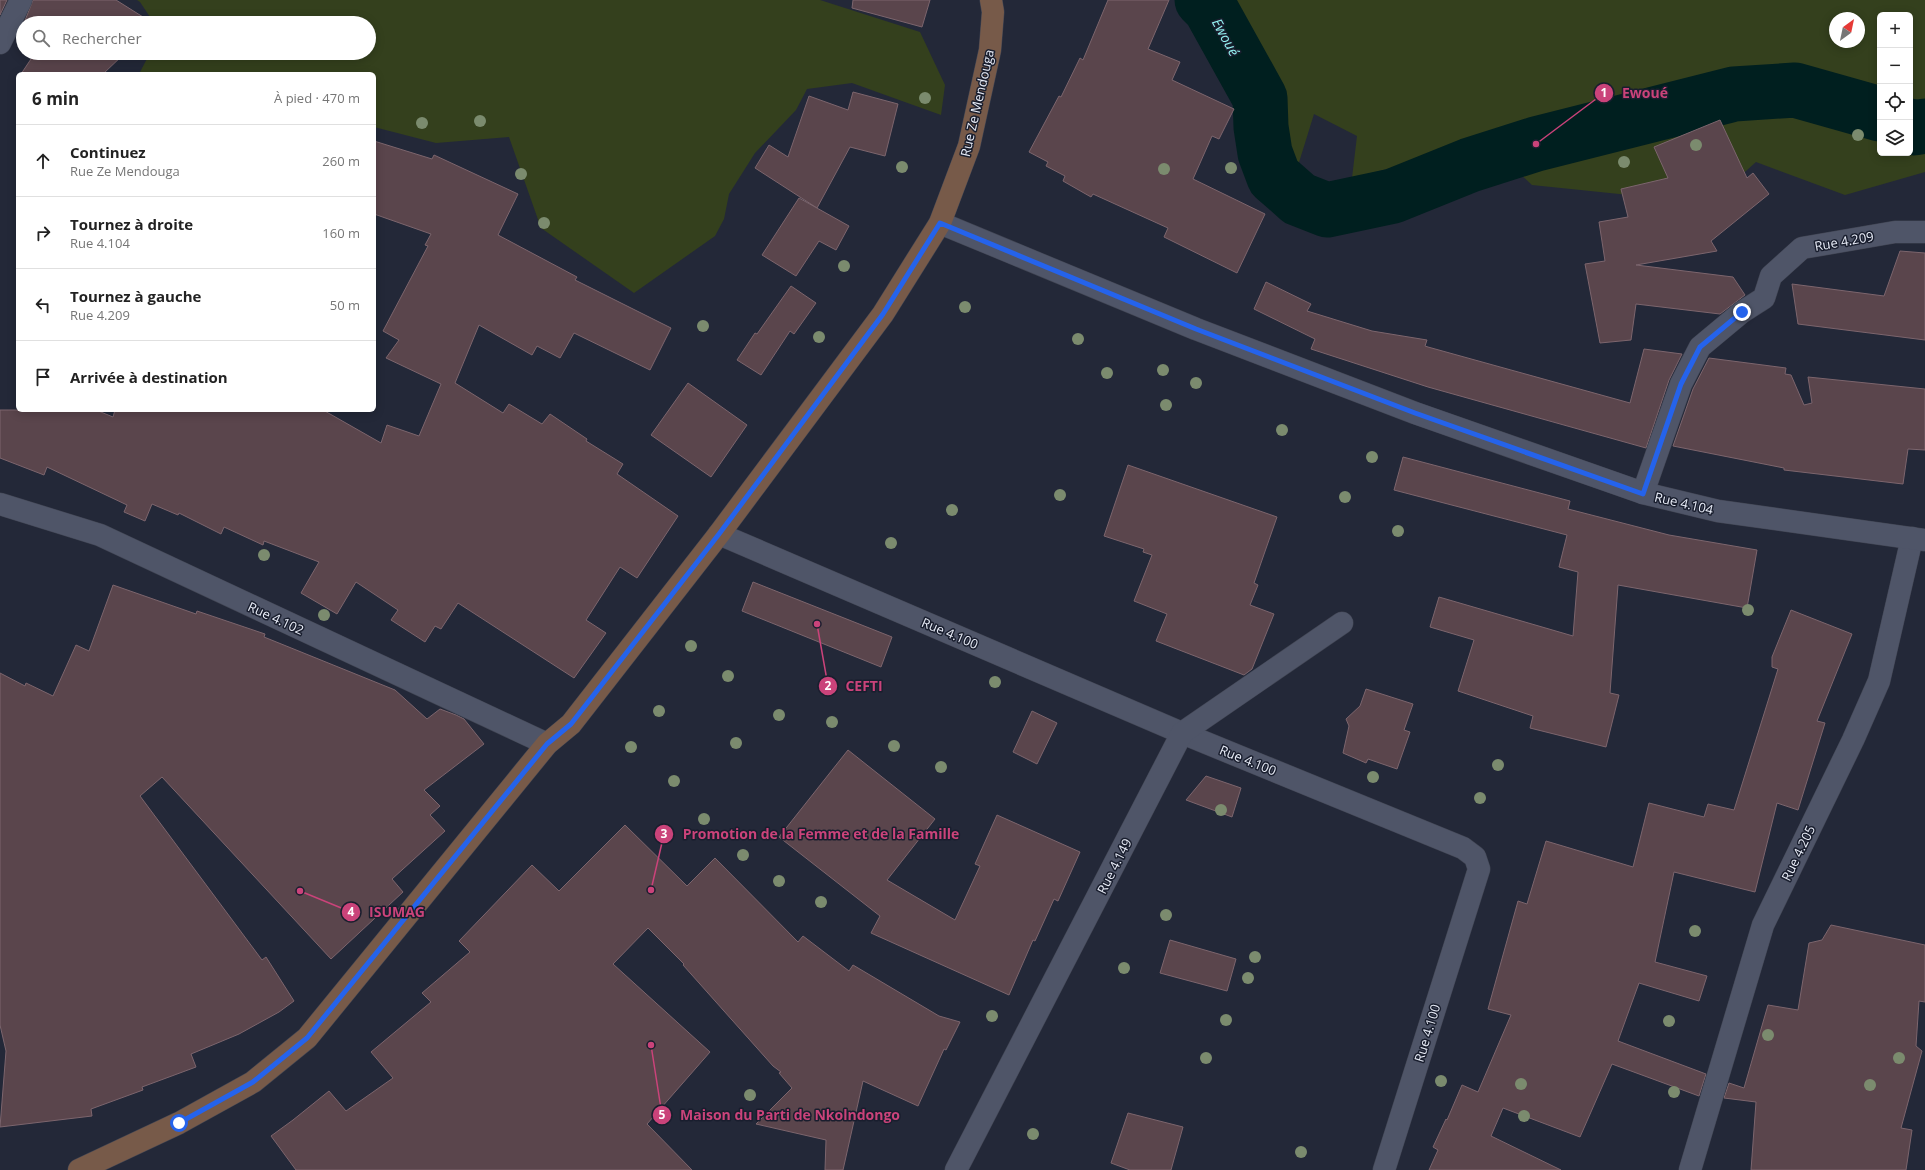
<!DOCTYPE html>
<html lang="fr">
<head>
<meta charset="utf-8">
<style>
  :root { --surface:#fff; --page:#f2f2f2; --text:#222; --muted:#767676; --line:#e0e0e0 }
  body { margin:0; font-family:"Open Sans",sans-serif; background:var(--page); color:var(--text) }
  .controls { position:absolute; right:12px; top:12px; display:grid; overflow:hidden; border-radius:6px; box-shadow:0 2px 10px #0003 }
  .controls button { width:36px; height:36px; display:grid; place-items:center; padding:0; border:0; border-bottom:1px solid var(--line); background:var(--surface); color:var(--text); font:20px sans-serif }
  .compass { position:absolute; left:1829px; top:12px; width:36px; height:36px; border-radius:50%; background:var(--surface); box-shadow:0 2px 10px #0003; rotate:33deg }
  .stop { position:absolute; width:12px; height:12px; margin:-9px; border:3px solid #2563eb; border-radius:50%; background:#fff }
  .stop.end { background:#2563eb; border-color:#fff; box-shadow:0 1px 4px #0008 }
  .list { margin:0; padding:0; list-style:none }
  h2 { display:flex; justify-content:space-between; align-items:center; height:52px; margin:0; padding:0 16px; font-size:17px }
  h2 small { font-size:13px; font-weight:400; color:var(--muted) }
  .list li { display:grid; grid-template-columns:26px 1fr auto; gap:12px; align-items:center; box-sizing:border-box; height:72px; padding:0 16px; border-top:1px solid var(--line) }
  .list b { display:block; font-size:15px; white-space:nowrap }
  .list p { margin:0; font-size:13px; white-space:nowrap; color:var(--muted) }
  .list em { font-size:13px; font-style:normal; color:var(--muted) }
  .icon { flex:none; width:22px; height:22px; fill:none; stroke:currentColor; stroke-width:2; stroke-linecap:round; stroke-linejoin:round }
  .map { position:relative; flex:none; width:1925px; height:1170px; overflow:hidden }
  .search { position:absolute; background:var(--surface); box-shadow:0 2px 10px #0003; left:16px; top:16px; width:360px; height:44px; display:flex; align-items:center; gap:10px; box-sizing:border-box; padding:0 14px; border-radius:22px; color:var(--muted); font-size:15px }
  .panel { position:absolute; background:var(--surface); box-shadow:0 2px 10px #0003; left:16px; top:72px; width:360px; height:340px; border-radius:6px }
  .map>svg:first-child { display:block }
  .green { fill:#34401d; fill-rule:evenodd }
  .lines { fill:none; stroke-linecap:round; stroke-linejoin:round }
  .river { stroke:#001f1f; stroke-width:55 }
  .building { fill:#5a454c; stroke:#7c656d }
  .minor-casing { stroke:#414553; stroke-width:23 }
  .tertiary-casing { stroke:#414553; stroke-width:23 }
  .secondary-casing { stroke:#414553; stroke-width:23 }
  .minor { stroke:#4f5568; stroke-width:22 }
  .tertiary { stroke:#4f5568; stroke-width:22 }
  .secondary { stroke:#775a49; stroke-width:22 }
  .tree { fill:#7b8b6e }
  .route { stroke:#2563eb; stroke-width:5 }
  .labels { text-anchor:middle; dominant-baseline:central; stroke-width:3; stroke-linejoin:round; paint-order:stroke }
  .street-label { font-size:13px; fill:#e9edf8; stroke:#191e2e }
  .water-label { font-size:14px; font-style:italic; fill:#94f4f3; stroke:#191e2e }
  .leader { fill:none; stroke:#ca437a; stroke-width:1.5 }
  .callout-dot { fill:#ca437a; stroke:#191e2e; stroke-width:1.5 }
  .mark-label { font-size:12px; text-anchor:middle; font-weight:bold; fill:#fff }
  .callout-label { font-size:14px; text-anchor:middle; font-weight:bold; fill:#ca437a; stroke:#191e2e; stroke-width:3; stroke-linejoin:round; paint-order:stroke }
</style>
</head>
<body>
<div class="map">
<svg width="1925" height="1170" viewBox="0 0 1925 1170">
  <rect width="100%" height="100%" fill="#232838"/>
  <!-- green -->
  <g class="green">
    <path d="M 137,0 L 820,0 L 920,32 L 945,85 L 941,115 L 852,83 L 807,89 L 796,110 L 755,153 L 729,194 L 724,219 L 715,236 L 634,293 L 541,228 L 509,137 L 436,143 L 374,127 L 374,74 L 139,74 L 150,53 L 369,53 L 369,23 L 154,23 L 140,2 Z"/>
    <path d="M 1207,0 L 1925,0 L 1925,172 L 1845,195 L 1756,162 L 1718,196 L 1629,195 L 1532,185 L 1500,155 L 1473,147 L 1352,178 L 1357,136 L 1314,114 L 1296,172 L 1275,167 L 1260,78 ZM 1880,15 L 1910,15 L 1910,153 L 1880,153 ZM 1835,18 L 1859,18 L 1859,42 L 1835,42 Z"/>
  </g>
  <g class="lines">
    <!-- river -->
    <g class="river">
      <path d="M 1202,0 L 1210,8 L 1260,98 L 1261,127 L 1265,153 L 1274,177 L 1299,199 L 1327,210 L 1393,196 L 1470,165 L 1536,144 L 1734,94 L 1795,90 L 1880,114"/>
      <path d="M 1910,126 L 1914,128 L 1925,126"/>
    </g>
  </g>
  <!-- building -->
  <g class="building">
    <path d="M 0,0 L 7,0 L 0,15 Z"/>
    <path d="M 33,0 L 116,0 L 151,22 L 24,23 Z"/>
    <path d="M 853,0 L 930,0 L 922,27 L 852,8 Z"/>
    <path d="M 1108,0 L 1169,0 L 1148,49 L 1180,62 L 1172,80 L 1234,109 L 1219,139 L 1212,136 L 1193,179 L 1265,214 L 1237,273 L 1164,237 L 1168,228 L 1093,194 L 1091,197 L 1063,181 L 1065,176 L 1046,166 L 1048,162 L 1029,152 L 1059,96 L 1061,97 L 1080,58 L 1083,60 Z"/>
    <path d="M 35,53 L 125,53 L 103,74 L 21,74 Z"/>
    <path d="M 853,92 L 898,104 L 885,156 L 850,147 L 817,208 L 755,168 L 769,145 L 788,157 L 809,96 L 848,110 Z"/>
    <path d="M 1720,120 L 1747,178 L 1753,173 L 1769,194 L 1711,241 L 1717,251 L 1636,265 L 1733,277 L 1745,295 L 1720,314 L 1636,304 L 1631,340 L 1600,343 L 1585,264 L 1605,261 L 1599,222 L 1628,217 L 1621,189 L 1668,178 L 1654,147 Z"/>
    <path d="M 374,141 L 432,159 L 434,155 L 518,194 L 498,235 L 577,277 L 575,280 L 671,328 L 650,370 L 574,333 L 560,358 L 537,346 L 532,355 L 479,325 L 455,383 L 503,413 L 509,404 L 542,424 L 550,414 L 587,439 L 586,441 L 623,464 L 617,474 L 678,516 L 637,578 L 620,567 L 586,620 L 606,633 L 574,678 L 458,603 L 441,629 L 435,626 L 425,642 L 391,620 L 398,610 L 356,582 L 337,614 L 301,593 L 319,562 L 264,541 L 263,545 L 224,527 L 221,534 L 179,513 L 178,515 L 152,504 L 145,521 L 124,512 L 127,505 L 47,467 L 44,475 L 0,458 L 0,410 L 96,410 L 113,417 L 115,410 L 323,410 L 381,443 L 387,425 L 419,436 L 441,384 L 386,358 L 399,340 L 383,331 L 428,246 L 425,245 L 431,234 L 374,214 Z"/>
    <path d="M 799,198 L 849,226 L 836,250 L 819,241 L 796,276 L 762,255 Z"/>
    <path d="M 1900,251 L 1925,253 L 1925,340 L 1798,324 L 1792,284 L 1884,296 Z"/>
    <path d="M 1266,282 L 1311,304 L 1307,311 L 1372,331 L 1427,340 L 1425,346 L 1428,347 L 1630,403 L 1644,349 L 1682,354 L 1669,380 L 1646,448 L 1428,387 L 1311,349 L 1315,339 L 1254,309 Z"/>
    <path d="M 791,286 L 816,303 L 794,334 L 790,331 L 761,375 L 737,360 L 755,333 L 757,334 Z"/>
    <path d="M 1709,358 L 1786,368 L 1785,374 L 1791,375 L 1804,405 L 1812,403 L 1808,377 L 1925,389 L 1925,450 L 1908,449 L 1903,484 L 1784,470 L 1784,468 L 1673,446 L 1693,389 Z"/>
    <path d="M 688,383 L 747,425 L 711,477 L 651,435 Z"/>
    <path d="M 1403,457 L 1570,501 L 1568,509 L 1669,535 L 1757,550 L 1747,608 L 1618,585 L 1610,693 L 1619,695 L 1606,747 L 1530,728 L 1533,716 L 1458,691 L 1474,640 L 1430,627 L 1439,597 L 1573,636 L 1578,572 L 1559,567 L 1567,535 L 1394,490 Z"/>
    <path d="M 1128,465 L 1277,517 L 1254,583 L 1258,585 L 1250,605 L 1274,614 L 1252,669 L 1244,675 L 1156,641 L 1167,614 L 1134,601 L 1152,555 L 1143,552 L 1144,549 L 1104,536 Z"/>
    <path d="M 753,582 L 892,637 L 881,667 L 742,611 Z"/>
    <path d="M 113,585 L 196,614 L 197,611 L 265,634 L 264,637 L 395,690 L 427,719 L 440,709 L 456,715 L 464,719 L 484,744 L 424,790 L 440,806 L 430,815 L 445,831 L 392,879 L 403,892 L 331,959 L 162,777 L 140,796 L 262,960 L 266,957 L 294,1001 L 279,1012 L 239,1034 L 191,1054 L 196,1067 L 142,1087 L 143,1090 L 91,1109 L 92,1116 L 0,1127 L 6,1051 L 0,1025 L 0,673 L 25,686 L 26,683 L 53,696 L 76,645 L 89,651 Z"/>
    <path d="M 1791,610 L 1852,634 L 1817,721 L 1825,723 L 1798,810 L 1777,803 L 1755,892 L 1674,872 L 1655,962 L 1707,976 L 1699,1001 L 1639,983 L 1618,1041 L 1706,1074 L 1699,1096 L 1612,1064 L 1580,1137 L 1503,1108 L 1491,1136 L 1561,1170 L 1429,1170 L 1438,1150 L 1433,1147 L 1446,1119 L 1447,1120 L 1462,1085 L 1478,1092 L 1511,1015 L 1488,1009 L 1518,901 L 1527,904 L 1546,841 L 1633,867 L 1649,803 L 1704,817 L 1708,804 L 1734,810 L 1778,669 L 1772,667 L 1772,657 Z"/>
    <path d="M 1366,689 L 1413,704 L 1404,730 L 1410,732 L 1397,769 L 1368,759 L 1366,763 L 1343,753 L 1349,726 L 1346,719 L 1360,706 Z"/>
    <path d="M 1032,711 L 1057,723 L 1037,764 L 1013,752 Z"/>
    <path d="M 848,750 L 935,819 L 887,880 L 955,920 L 980,866 L 975,864 L 997,815 L 1080,852 L 1058,901 L 1054,899 L 1035,941 L 1033,940 L 1009,995 L 871,933 L 880,916 L 779,837 Z"/>
    <path d="M 1206,776 L 1241,788 L 1232,817 L 1186,800 Z"/>
    <path d="M 625,825 L 687,886 L 715,858 L 798,942 L 803,936 L 849,971 L 853,965 L 939,1016 L 960,1022 L 946,1050 L 944,1049 L 918,1106 L 863,1081 L 843,1170 L 825,1170 L 826,1140 L 756,1124 L 792,1088 L 779,1073 L 781,1072 L 773,1066 L 683,965 L 684,964 L 648,928 L 613,964 L 710,1052 L 647,1124 L 692,1170 L 296,1170 L 271,1136 L 293,1120 L 329,1091 L 346,1111 L 393,1078 L 371,1052 L 431,1002 L 422,993 L 470,952 L 459,941 L 532,865 L 559,891 Z"/>
    <path d="M 1831,925 L 1925,945 L 1925,1002 L 1919,1001 L 1916,1046 L 1922,1051 L 1901,1128 L 1912,1130 L 1906,1170 L 1751,1170 L 1756,1102 L 1724,1098 L 1729,1083 L 1744,1088 L 1768,1005 L 1798,1010 L 1809,943 L 1822,940 Z"/>
    <path d="M 1170,940 L 1236,959 L 1227,991 L 1160,973 Z"/>
    <path d="M 1128,1113 L 1183,1127 L 1171,1170 L 1130,1170 L 1111,1163 Z"/>
  </g>
  <g class="lines">
    <defs>
      <g id="minor">
        <path d="M 0,43 L 21,0"/>
        <path d="M 1643,493 L 1681,384 L 1700,347 L 1742,312 L 1764,298 L 1771,276 L 1802,248 L 1895,232 L 1925,232"/>
        <path d="M 0,504 L 100,535 L 547,744"/>
        <path d="M 719,534 L 1182,733 L 1463,848 L 1475,857 L 1479,869 L 1384,1170"/>
        <path d="M 956,1170 L 1182,733 L 1342,623"/>
        <path d="M 1690,1170 L 1763,925 L 1853,740 L 1879,681 L 1912,538"/>
      </g>
      <path id="tertiary" d="M 940,223 L 1196,329 L 1415,413 L 1643,493 L 1718,511 L 1925,540"/>
      <path id="secondary" d="M 79,1170 L 179,1123 L 253,1082 L 307,1038 L 547,744 L 571,724 L 719,534 L 883,314 L 940,223 L 969,146 L 990,50 L 993,12 L 991,0"/>
    </defs>
    <!-- minor casing -->
    <use href="#minor" class="minor-casing"/>
    <!-- tertiary casing -->
    <use href="#tertiary" class="tertiary-casing"/>
    <!-- secondary casing -->
    <use href="#secondary" class="secondary-casing"/>
    <!-- minor -->
    <use href="#minor" class="minor"/>
    <!-- tertiary -->
    <use href="#tertiary" class="tertiary"/>
    <!-- secondary -->
    <use href="#secondary" class="secondary"/>
  </g>
  <!-- trees -->
  <g class="tree">
    <circle cx="925" cy="98" r="6"/>
    <circle cx="480" cy="121" r="6"/>
    <circle cx="422" cy="123" r="6"/>
    <circle cx="1858" cy="135" r="6"/>
    <circle cx="1696" cy="145" r="6"/>
    <circle cx="1624" cy="162" r="6"/>
    <circle cx="902" cy="167" r="6"/>
    <circle cx="1231" cy="168" r="6"/>
    <circle cx="1164" cy="169" r="6"/>
    <circle cx="521" cy="174" r="6"/>
    <circle cx="544" cy="223" r="6"/>
    <circle cx="844" cy="266" r="6"/>
    <circle cx="965" cy="307" r="6"/>
    <circle cx="703" cy="326" r="6"/>
    <circle cx="819" cy="337" r="6"/>
    <circle cx="1078" cy="339" r="6"/>
    <circle cx="1163" cy="370" r="6"/>
    <circle cx="1107" cy="373" r="6"/>
    <circle cx="1196" cy="383" r="6"/>
    <circle cx="1166" cy="405" r="6"/>
    <circle cx="1282" cy="430" r="6"/>
    <circle cx="1372" cy="457" r="6"/>
    <circle cx="1060" cy="495" r="6"/>
    <circle cx="1345" cy="497" r="6"/>
    <circle cx="952" cy="510" r="6"/>
    <circle cx="1398" cy="531" r="6"/>
    <circle cx="891" cy="543" r="6"/>
    <circle cx="264" cy="555" r="6"/>
    <circle cx="1748" cy="610" r="6"/>
    <circle cx="324" cy="615" r="6"/>
    <circle cx="691" cy="646" r="6"/>
    <circle cx="728" cy="676" r="6"/>
    <circle cx="995" cy="682" r="6"/>
    <circle cx="659" cy="711" r="6"/>
    <circle cx="779" cy="715" r="6"/>
    <circle cx="832" cy="722" r="6"/>
    <circle cx="736" cy="743" r="6"/>
    <circle cx="894" cy="746" r="6"/>
    <circle cx="631" cy="747" r="6"/>
    <circle cx="1498" cy="765" r="6"/>
    <circle cx="941" cy="767" r="6"/>
    <circle cx="1373" cy="777" r="6"/>
    <circle cx="674" cy="781" r="6"/>
    <circle cx="1480" cy="798" r="6"/>
    <circle cx="1221" cy="810" r="6"/>
    <circle cx="704" cy="819" r="6"/>
    <circle cx="743" cy="855" r="6"/>
    <circle cx="779" cy="881" r="6"/>
    <circle cx="821" cy="902" r="6"/>
    <circle cx="1166" cy="915" r="6"/>
    <circle cx="1695" cy="931" r="6"/>
    <circle cx="1255" cy="957" r="6"/>
    <circle cx="1124" cy="968" r="6"/>
    <circle cx="1248" cy="978" r="6"/>
    <circle cx="992" cy="1016" r="6"/>
    <circle cx="1226" cy="1020" r="6"/>
    <circle cx="1669" cy="1021" r="6"/>
    <circle cx="1768" cy="1035" r="6"/>
    <circle cx="1206" cy="1058" r="6"/>
    <circle cx="1899" cy="1058" r="6"/>
    <circle cx="1441" cy="1081" r="6"/>
    <circle cx="1521" cy="1084" r="6"/>
    <circle cx="1870" cy="1085" r="6"/>
    <circle cx="1674" cy="1092" r="6"/>
    <circle cx="750" cy="1095" r="6"/>
    <circle cx="1524" cy="1116" r="6"/>
    <circle cx="1033" cy="1134" r="6"/>
    <circle cx="1301" cy="1152" r="6"/>
  </g>
  <g class="lines">
    <!-- route -->
    <path class="route" d="M 179,1123 L 253,1082 L 307,1038 L 547,744 L 571,724 L 719,534 L 883,314 L 940,223 L 1196,329 L 1415,413 L 1643,494 L 1681,384 L 1700,347 L 1742,312"/>
  </g>
  <g class="labels">
    <!-- street labels -->
    <g class="street-label">
      <text transform="translate(977 103) rotate(-77)">Rue Ze Mendouga</text>
      <text transform="translate(1844 241) rotate(-10)">Rue 4.209</text>
      <text transform="translate(1684 503) rotate(13)">Rue 4.104</text>
      <text transform="translate(276 618) rotate(25)">Rue 4.102</text>
      <text transform="translate(950 633) rotate(23)">Rue 4.100</text>
      <text transform="translate(1248 760) rotate(22)">Rue 4.100</text>
      <text transform="translate(1798 853) rotate(-64)">Rue 4.205</text>
      <text transform="translate(1114 866) rotate(-63)">Rue 4.149</text>
      <text transform="translate(1427 1033) rotate(-73)">Rue 4.100</text>
    </g>
    <!-- water labels -->
    <g class="water-label">
      <text transform="translate(1226 37) rotate(61)">Ewoué</text>
    </g>
  </g>
  <!-- callouts -->
  <path class="leader" d="M1536 144L1604 93M817 624L828 686M651 890L664 834M300 891L351 912M651 1045L662 1115"/>
  <g class="callout-dot">
    <circle cx="1536" cy="144" r="4"/>
    <circle cx="817" cy="624" r="4"/>
    <circle cx="651" cy="890" r="4"/>
    <circle cx="300" cy="891" r="4"/>
    <circle cx="651" cy="1045" r="4"/>
    <circle cx="1604" cy="93" r="10"/>
    <circle cx="828" cy="686" r="10"/>
    <circle cx="664" cy="834" r="10"/>
    <circle cx="351" cy="912" r="10"/>
    <circle cx="662" cy="1115" r="10"/>
  </g>
  <g class="mark-label">
    <text x="1604" y="97">1</text>
    <text x="828" y="690">2</text>
    <text x="664" y="838">3</text>
    <text x="351" y="916">4</text>
    <text x="662" y="1119">5</text>
  </g>
  <g class="callout-label">
    <text x="1645" y="98">Ewoué</text>
    <text x="864" y="691">CEFTI</text>
    <text x="821" y="839">Promotion de la Femme et de la Famille</text>
    <text x="397" y="917">ISUMAG</text>
    <text x="790" y="1120">Maison du Parti de Nkolndongo</text>
  </g>
</svg>
<div class="controls">
<button>+</button>
<button>−</button>
<button><svg class="icon" aria-label="locate" viewBox="0 0 24 24"><circle cx="12" cy="12" r="6"/><path d="M12 2v4M12 18v4M2 12h4M18 12h4"/></svg></button>
<button><svg class="icon" aria-label="layers" viewBox="0 0 24 24"><path d="M12 4l9 5-9 5-9-5zM3 14l9 5 9-5"/></svg></button>
</div>
<svg class="compass" viewBox="-18 -18 36 36"><path d="M0-13l5 13h-10z" fill="#e53935"/><path d="M0 13l5-13h-10z" fill="#767676"/></svg>
<div class="stop" style="left:179px;top:1123px"></div>
<div class="stop end" style="left:1742px;top:312px"></div>
<div class="search"><svg class="icon" aria-label="search" viewBox="0 0 24 24"><circle cx="10" cy="10" r="6"/><path d="M15 15l6 6"/></svg>Rechercher</div>
<section class="panel">
<h2>6 min<small>À pied · 470 m</small></h2>
<ul class="list">
<li><svg class="icon" aria-label="ahead" viewBox="0 0 24 24"><path d="M12 20V5M6 11l6-6 6 6"/></svg><div><b>Continuez</b><p>Rue Ze Mendouga</p></div><em>260 m</em></li>
<li><svg class="icon" aria-label="right" viewBox="0 0 24 24"><path d="M7 20v-9h11M14 6l5 5-5 5"/></svg><div><b>Tournez à droite</b><p>Rue 4.104</p></div><em>160 m</em></li>
<li><svg class="icon" aria-label="left" viewBox="0 0 24 24"><path d="M17 20v-9H6M10 6l-5 5 5 5"/></svg><div><b>Tournez à gauche</b><p>Rue 4.209</p></div><em>50 m</em></li>
<li><svg class="icon" aria-label="arrive" viewBox="0 0 24 24"><path d="M6 21V4h12l-3 4 3 4H6"/></svg><div><b>Arrivée à destination</b></div></li>
</ul>
</section>
</div>
</body>
</html>
